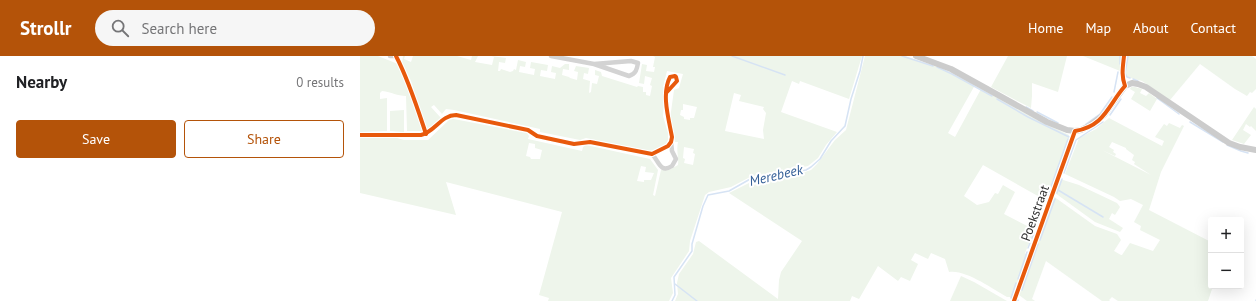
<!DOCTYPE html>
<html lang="en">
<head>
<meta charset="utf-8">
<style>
  :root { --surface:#fff; --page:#f6f6f6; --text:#202124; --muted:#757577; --line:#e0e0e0; --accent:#b45309 }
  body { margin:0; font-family:"PT Sans",sans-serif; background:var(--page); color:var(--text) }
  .controls { position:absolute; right:12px; bottom:12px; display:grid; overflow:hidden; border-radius:4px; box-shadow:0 4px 16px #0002 }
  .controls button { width:36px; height:36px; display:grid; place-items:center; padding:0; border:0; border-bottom:1px solid var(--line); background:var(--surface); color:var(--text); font:20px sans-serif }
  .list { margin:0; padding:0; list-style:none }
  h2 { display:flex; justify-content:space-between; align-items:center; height:52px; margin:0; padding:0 16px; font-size:17px }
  h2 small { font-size:13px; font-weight:400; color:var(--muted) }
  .actions { display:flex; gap:8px; padding:12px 16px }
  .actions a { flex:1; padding:9px 0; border:1px solid var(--accent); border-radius:4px; text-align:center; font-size:14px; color:var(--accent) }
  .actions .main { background:var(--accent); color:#fff }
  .icon { flex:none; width:22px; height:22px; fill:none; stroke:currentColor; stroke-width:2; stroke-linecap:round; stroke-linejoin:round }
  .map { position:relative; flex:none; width:896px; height:245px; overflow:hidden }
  header { display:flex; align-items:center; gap:24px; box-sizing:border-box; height:56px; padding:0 20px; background:var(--accent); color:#fff }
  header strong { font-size:19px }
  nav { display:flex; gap:22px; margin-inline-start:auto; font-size:14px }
  .search { width:280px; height:36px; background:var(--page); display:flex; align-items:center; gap:10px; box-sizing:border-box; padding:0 14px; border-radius:22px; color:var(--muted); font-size:15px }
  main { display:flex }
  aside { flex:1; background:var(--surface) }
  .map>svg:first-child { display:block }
  .green { fill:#eef5eb; fill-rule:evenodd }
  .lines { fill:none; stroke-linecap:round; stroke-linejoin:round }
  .stream { stroke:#d6e3f4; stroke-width:1.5 }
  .street { stroke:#d3d3d3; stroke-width:4.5 }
  .secondary { stroke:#ccc; stroke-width:6 }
  .cycleway-casing { stroke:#fff; stroke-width:6 }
  .cycleway { stroke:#e8590c; stroke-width:4 }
  .labels { text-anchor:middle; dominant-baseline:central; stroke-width:4; stroke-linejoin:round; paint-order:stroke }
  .street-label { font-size:13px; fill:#2e2e2e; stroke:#fff }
  .water-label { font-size:14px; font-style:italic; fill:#356098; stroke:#fff }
</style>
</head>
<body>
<header>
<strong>Strollr</strong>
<div class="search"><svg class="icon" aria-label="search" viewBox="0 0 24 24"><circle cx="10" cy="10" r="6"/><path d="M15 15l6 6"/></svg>Search here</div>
<nav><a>Home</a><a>Map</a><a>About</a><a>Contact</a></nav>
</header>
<main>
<aside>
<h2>Nearby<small>0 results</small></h2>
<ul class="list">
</ul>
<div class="actions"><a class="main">Save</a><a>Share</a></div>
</aside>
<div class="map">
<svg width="896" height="245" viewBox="0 0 896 245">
  <rect width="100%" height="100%" fill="#fff"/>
  <!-- green -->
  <g class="green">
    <path d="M 0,0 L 18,0 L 38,8 L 50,33 L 64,74 L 61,75 L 47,75 L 46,40 C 37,40 32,36 22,35 L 20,37 L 20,43 L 27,42 L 27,75 L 0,76 Z"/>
    <path d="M 43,0 L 45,0 L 44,3 L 51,6 L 53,0 L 97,0 L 111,4 L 112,0 L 118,0 L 115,6 L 132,9 L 134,1 L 131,0 L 146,2 L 145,7 L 139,6 L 138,15 L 140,15 L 141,13 L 150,16 L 153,15 L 154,13 L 156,14 L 158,4 L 166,6 L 165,11 L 160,10 L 159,16 L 174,19 L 175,13 L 170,12 L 171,6 L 188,9 L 187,15 L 181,14 L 180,20 L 195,23 L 196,17 L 191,16 L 192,10 L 200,12 L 205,8 L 209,8 L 209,14 L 203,13 L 202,19 L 209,21 L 210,22 L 217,24 L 218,16 L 214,15 L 216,10 L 229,12 L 228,18 L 224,17 L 223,23 L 230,25 L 229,37 L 231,36 L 232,27 L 237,28 L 239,20 L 235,19 L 235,14 L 241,16 L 242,20 L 277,31 L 278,30 L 283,31 L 283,36 L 286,36 L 286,39 L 290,40 L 292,30 L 290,29 L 292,22 L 285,20 L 284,28 L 279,27 L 282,8 L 287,9 L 286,15 L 294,16 L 295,11 L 293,11 L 295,1 L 293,0 L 502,0 L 489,43 L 440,25 L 439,28 L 432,25 L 421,56 L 477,76 L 466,89 L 458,102 L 448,110 L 410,119 L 392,120 L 371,131 L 349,136 L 345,139 L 330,185 L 329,195 L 311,222 L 313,237 L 309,245 L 188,245 L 189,242 L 179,239 L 202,156 L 86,126 L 96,159 L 0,137 L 0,82 L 37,82 L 44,84 L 68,84 L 89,64 L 93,63 L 99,64 L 161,76 L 167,77 L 169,80 L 168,83 L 222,95 L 223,91 L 226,89 L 290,103 L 298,114 L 293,139 L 295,140 L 301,114 L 309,114 L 318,109 C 319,101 316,95 318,86 L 315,86 L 310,63 L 314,34 L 319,32 L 323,18 L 307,15 L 303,31 L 305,32 L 303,60 L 308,77 L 308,84 L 306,88 L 291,95 L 226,82 L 220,84 L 180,76 L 180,73 L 94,54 L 86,53 L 82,58 L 74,49 L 71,51 L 81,62 L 66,75 L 51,25 L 42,7 ZM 374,37 L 381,39 L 379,45 L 404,51 L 403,53 L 406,57 L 403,74 L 404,83 L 365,75 ZM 323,48 L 337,51 L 334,62 L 330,62 L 330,64 L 324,63 L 324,61 L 320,59 L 321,54 L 323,54 ZM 169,87 L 175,88 L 175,92 L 182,94 L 180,103 L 171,103 L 170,101 L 166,100 ZM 324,91 L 334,93 L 333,97 L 335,98 L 333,109 L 324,107 L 325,103 L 323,102 ZM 281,110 L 286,111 L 285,116 L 294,117 L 291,124 L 284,124 L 284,126 L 277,125 Z"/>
    <path d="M 505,0 L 545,0 L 583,13 L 615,29 L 588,77 L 595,81 L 621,33 L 672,61 L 709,79 L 709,82 L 685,144 L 623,109 L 604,140 L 617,149 L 629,146 L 635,137 L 638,138 L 643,129 L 655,136 L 644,158 L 673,173 L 675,173 L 665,197 L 667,200 L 652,241 L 647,241 C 633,233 605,213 589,216 L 585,203 L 571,197 L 568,203 L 555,197 L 551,204 L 558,208 L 550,225 L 541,221 L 538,225 L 518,210 L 499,243 L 492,240 L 490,245 L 315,245 L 318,238 L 317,227 L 319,218 L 333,198 L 336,186 L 339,185 L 418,243 L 419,224 L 421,216 L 442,185 L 369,137 L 397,123 L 419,122 L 439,118 L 451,114 L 457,108 L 475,84 L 486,74 Z"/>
    <path d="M 648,0 L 707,0 L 698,36 L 672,27 L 672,40 L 671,52 L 631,31 Z"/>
    <path d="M 723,0 L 762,0 L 760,15 Z"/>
    <path d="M 768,0 L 892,0 L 896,3 L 896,33 L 892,37 L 890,36 L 887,40 L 875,33 L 840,8 L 810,44 L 782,25 L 767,21 L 765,18 Z"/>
    <path d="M 771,31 L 775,31 L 782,33 L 780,37 L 786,40 L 789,37 L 797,43 L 790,55 L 771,43 L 775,36 L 770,33 Z"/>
    <path d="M 894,51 L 896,53 L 896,75 L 891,70 L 890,71 L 886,68 L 883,74 L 891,79 L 884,88 L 872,84 Z"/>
    <path d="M 44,54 L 44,76 L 30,75 L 30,55 Z"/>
    <path d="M 749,62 L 802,90 L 804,85 L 795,81 L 804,68 L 807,70 L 809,67 L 820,72 L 822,69 L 824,70 L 801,116 L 789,154 L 851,186 L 851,230 L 853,230 L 848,245 L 758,245 L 752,241 L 749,244 L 750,245 L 742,245 L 686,205 L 672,243 L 675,245 L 667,245 L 659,239 L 693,140 L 735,170 L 757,178 L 761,184 L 754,195 L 761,199 L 762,199 L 770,187 L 793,195 L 800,184 L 780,174 L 781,170 L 774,166 L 783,149 L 771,143 L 760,145 L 754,141 L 705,118 L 719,82 L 736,73 ZM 752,86 L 766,92 L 766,93 L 774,99 L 772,104 L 775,106 L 774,108 L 791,119 L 742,94 L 755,100 L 756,98 L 753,96 L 754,94 L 749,91 Z"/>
    <path d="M 700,123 L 719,129 L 757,147 L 760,151 L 755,159 L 752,157 L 749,163 L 763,172 L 760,176 L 735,166 L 695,137 Z"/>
    <path d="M 601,220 L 614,226 L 647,245 L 590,245 Z"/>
  </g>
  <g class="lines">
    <!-- stream -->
    <g class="stream">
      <path d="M 372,0 L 425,19"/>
      <path d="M 542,0 L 573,10"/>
      <path d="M 768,0 L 765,17 L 767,21 L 770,22"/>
      <path d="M 760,8 L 760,0"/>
      <path d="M 577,11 L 592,18 L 632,40"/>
      <path d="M 773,23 L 778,25"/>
      <path d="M 754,36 L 758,16"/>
      <path d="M 797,42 L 819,58"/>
      <path d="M 637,43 L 668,61 L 709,81"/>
      <path d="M 666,51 L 673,55"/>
      <path d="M 677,56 L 698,67"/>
      <path d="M 750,59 L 761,43"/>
      <path d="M 830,66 L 863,86"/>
      <path d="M 726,68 L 740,58 L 752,41"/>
      <path d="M 867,89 L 881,95 L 888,97"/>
      <path d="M 704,117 L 716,84 L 743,66"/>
      <path d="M 698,134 L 743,161"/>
      <path d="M 697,137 L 702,123"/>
      <path d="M 688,139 L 708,83"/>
      <path d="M 680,184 L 695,143"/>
      <path d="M 668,192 L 674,177"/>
      <path d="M 658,223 L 667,196"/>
      <path d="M 315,228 L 337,245"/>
      <path d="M 662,234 L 678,188"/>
      <path d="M 651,242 L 656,227"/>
      <path d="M 312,245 L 315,239 L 314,221 L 332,195 L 332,188 L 343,150 L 348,139 L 369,135 L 392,122 L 416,120 L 446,114 L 451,111 L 460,103 L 471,85 L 485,70 L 491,43 L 500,15 L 503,0"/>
      <path d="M 658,245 L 658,244"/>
      <path d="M 896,245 L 896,244"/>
    </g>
    <!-- street -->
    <g class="street">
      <path d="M 30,0 L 36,0"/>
      <path d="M 191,0 L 234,8 L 269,20 C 276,18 277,13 278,7 L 271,5 L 234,8"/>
      <path d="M 764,0 C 763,10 761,20 765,30"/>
      <path d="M 0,79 L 61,79 C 75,76 81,59 96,59 L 168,74 L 177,80 L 214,88 L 230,86 L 292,98 L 308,90 L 311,86 L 312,81 C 309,64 301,38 310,21 L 315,20 L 316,21 L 317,25 L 307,36"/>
      <path d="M 292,98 C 299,105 300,118 312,110 L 316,103 L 312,95 L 311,86"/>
      <path d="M 654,245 L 715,75"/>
    </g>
    <!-- secondary -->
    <path class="secondary" d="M 556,0 L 591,13 L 687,66 L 707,74 L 715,75 L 721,74 L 729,70 L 744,59 L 765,30 L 772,27 L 778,28 L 786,31 L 869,87 L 880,91 L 896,94"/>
    <defs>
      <g id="cycleway">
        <path d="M 36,0 C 49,25 57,51 66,78"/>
        <path d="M 0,79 L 61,79 C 75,76 81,59 96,59 L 168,74 L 177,80 L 214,88 L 230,86 L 292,98 L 308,90 L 311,86 L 312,81 C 309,64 301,38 310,21 L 315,20 L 316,21 L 317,25 L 307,36"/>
        <path d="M 654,245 L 715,75 C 745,70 748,49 765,30 C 761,20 763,10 764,0"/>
      </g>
    </defs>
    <!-- cycleway casing -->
    <use href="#cycleway" class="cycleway-casing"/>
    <!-- cycleway -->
    <use href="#cycleway" class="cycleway"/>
  </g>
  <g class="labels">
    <!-- street labels -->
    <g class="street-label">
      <text transform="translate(675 157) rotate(-70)">Poekstraat</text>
    </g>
    <!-- water labels -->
    <g class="water-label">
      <text transform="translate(416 119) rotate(-13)">Merebeek</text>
    </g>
  </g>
</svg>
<div class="controls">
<button>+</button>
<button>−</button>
</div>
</div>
</main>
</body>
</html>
